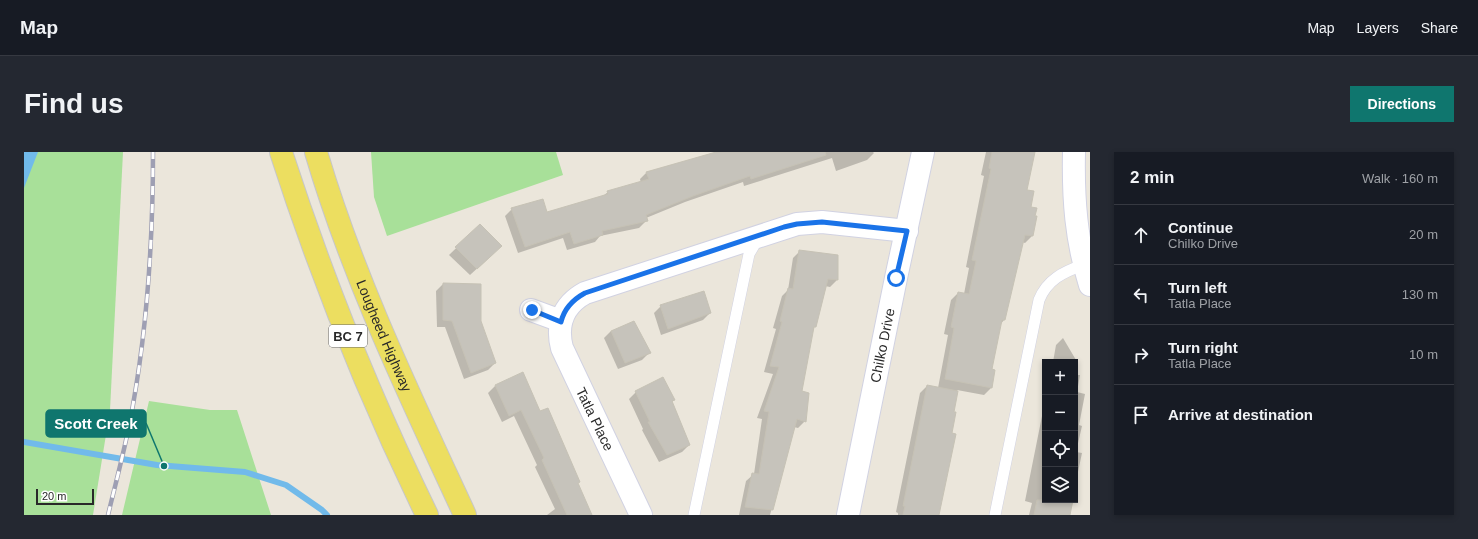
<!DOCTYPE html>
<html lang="en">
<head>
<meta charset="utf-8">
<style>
  :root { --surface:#171b24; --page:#242831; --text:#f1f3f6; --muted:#9ea1a6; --line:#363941; --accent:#0f766e }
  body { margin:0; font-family:Arial,sans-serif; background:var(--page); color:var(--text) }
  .controls { position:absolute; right:12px; bottom:12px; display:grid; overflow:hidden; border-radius:0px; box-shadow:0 2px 6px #0003 }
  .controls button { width:36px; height:36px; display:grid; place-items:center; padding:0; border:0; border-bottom:1px solid var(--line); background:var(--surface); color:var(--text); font:20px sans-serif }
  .scale { position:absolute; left:12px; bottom:10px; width:58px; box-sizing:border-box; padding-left:4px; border:2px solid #292929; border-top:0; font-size:11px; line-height:14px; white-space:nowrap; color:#292929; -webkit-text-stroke:3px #fff; paint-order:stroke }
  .stop { position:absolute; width:12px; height:12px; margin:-9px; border:3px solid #1a73e8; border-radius:50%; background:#fff }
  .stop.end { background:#1a73e8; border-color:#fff; box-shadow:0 1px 4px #0008 }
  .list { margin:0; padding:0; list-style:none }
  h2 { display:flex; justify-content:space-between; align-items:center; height:52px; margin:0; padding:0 16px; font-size:17px }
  h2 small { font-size:13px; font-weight:400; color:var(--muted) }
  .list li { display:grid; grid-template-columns:26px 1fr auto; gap:12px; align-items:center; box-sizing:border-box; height:60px; padding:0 16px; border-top:1px solid var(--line) }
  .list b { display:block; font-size:15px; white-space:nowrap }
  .list p { margin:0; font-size:13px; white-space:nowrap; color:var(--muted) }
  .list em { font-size:13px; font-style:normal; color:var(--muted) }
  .icon { flex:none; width:22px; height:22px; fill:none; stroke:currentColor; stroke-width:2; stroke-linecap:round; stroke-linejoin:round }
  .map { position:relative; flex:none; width:1066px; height:363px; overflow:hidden; border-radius:0px }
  header { display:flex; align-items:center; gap:24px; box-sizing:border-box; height:56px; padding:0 20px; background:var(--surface); border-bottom:1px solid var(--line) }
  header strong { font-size:19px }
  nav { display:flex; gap:22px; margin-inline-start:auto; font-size:14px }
  .intro { display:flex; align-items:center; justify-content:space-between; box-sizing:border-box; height:96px; padding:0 24px }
  h1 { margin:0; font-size:28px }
  .button { padding:10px 18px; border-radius:0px; background:var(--accent); color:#fff; font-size:14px; font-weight:700 }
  main { display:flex; gap:24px; padding:0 24px }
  aside { flex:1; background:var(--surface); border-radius:0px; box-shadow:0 2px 6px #0003 }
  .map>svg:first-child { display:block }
  .green { fill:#a8e099 }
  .water { fill:#71baea }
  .shadow { fill:#0003 }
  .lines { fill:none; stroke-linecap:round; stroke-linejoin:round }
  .stream { stroke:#71baea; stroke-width:6 }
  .building { fill:#c6c3bb; stroke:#c6c2b5 }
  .service-casing { stroke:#d1d2e2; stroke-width:12 }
  .minor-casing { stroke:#d1d2e2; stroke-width:24 }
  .tertiary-casing { stroke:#d1d2e2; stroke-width:24 }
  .primary-casing { stroke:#c7c7c7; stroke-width:24 }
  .service { stroke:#fff; stroke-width:11 }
  .minor { stroke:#fff; stroke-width:22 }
  .tertiary { stroke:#fff; stroke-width:22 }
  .primary { stroke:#ecde60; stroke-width:22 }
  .rail-casing { stroke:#9e9fb3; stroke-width:4.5 }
  .rail { stroke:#fff; stroke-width:3; stroke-dasharray:9; stroke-linecap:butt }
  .route { stroke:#1a73e8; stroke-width:5 }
  .labels { text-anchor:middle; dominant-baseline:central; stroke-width:3; stroke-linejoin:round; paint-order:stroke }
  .shield { fill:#fff; stroke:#696969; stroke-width:1 }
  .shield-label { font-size:13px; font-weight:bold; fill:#292929 }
  .street-label { font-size:14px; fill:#292929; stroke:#fff }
  .leader { fill:none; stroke:#0f766e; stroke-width:1.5 }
  .callout-dot { fill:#0f766e; stroke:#fff; stroke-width:1.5 }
  .callout { fill:#0f766e; stroke:#0f766e; stroke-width:1.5 }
  .callout-label { font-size:15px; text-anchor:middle; font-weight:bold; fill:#fff }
</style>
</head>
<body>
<header>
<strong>Map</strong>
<nav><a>Map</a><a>Layers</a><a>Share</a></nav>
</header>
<div class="intro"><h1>Find us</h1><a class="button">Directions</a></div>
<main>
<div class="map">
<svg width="1066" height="363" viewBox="0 0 1066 363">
  <rect width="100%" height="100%" fill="#ebe6db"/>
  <!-- green -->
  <g class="green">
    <path d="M 7,0 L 99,0 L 86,258 L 69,363 L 0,363 L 0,26 Z"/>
    <path d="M 347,0 L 532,0 L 539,23 L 363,84 L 350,45 Z"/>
    <path d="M 125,249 L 186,258 L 213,258 L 247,363 L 98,363 Z"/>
  </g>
  <!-- water -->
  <path class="water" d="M 0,0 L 14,0 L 0,36 Z"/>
  <!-- shadow -->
  <g class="shadow">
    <path d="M 694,0 L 849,0 L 850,1 L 843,8 L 812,19 L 808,6 L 720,34 L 719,30 L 661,50 L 622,66 L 622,69 L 615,76 L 576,84 L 571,90 L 543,98 L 539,86 L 494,101 L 481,64 L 488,57 L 522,61 L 579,44 L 584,40 L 617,31 L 616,27 L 623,20 Z"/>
    <path d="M 962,0 L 1003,0 L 1002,39 L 1006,55 L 1008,84 L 1001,91 L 998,90 L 980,168 L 976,173 L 967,218 L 970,218 L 967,236 L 960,243 L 933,238 L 914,363 L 874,363 L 874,361 L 872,360 L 896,241 L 903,234 L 914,236 L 924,183 L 920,182 L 927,148 L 934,141 L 940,142 L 945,116 L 942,115 L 960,24 L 957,23 Z"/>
    <path d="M 456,73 L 470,101 L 446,123 L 425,103 Z"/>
    <path d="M 776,99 L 813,128 L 806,135 L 801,134 L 791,174 L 788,178 L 777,240 L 781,269 L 774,276 L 770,275 L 746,363 L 715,363 L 722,329 L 730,322 L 738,267 L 733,266 L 749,222 L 740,220 L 752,177 L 749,176 L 758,144 L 764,138 L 769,106 Z"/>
    <path d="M 419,132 L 456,169 L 471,211 L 464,218 L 440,227 L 421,175 L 413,175 L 412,139 Z"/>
    <path d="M 637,154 L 686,161 L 679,168 L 637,183 L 630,161 Z"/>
    <path d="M 587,179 L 625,201 L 618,208 L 594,217 L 580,186 Z"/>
    <path d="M 1039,186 L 1052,208 L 1051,216 L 1051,210 L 1029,210 L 1032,193 Z"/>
    <path d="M 1051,217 L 1054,217 L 1053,223 L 1056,223 L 1053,240 L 1061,242 L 1055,273 L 1058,274 L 1052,300 L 1058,301 L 1051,334 Z"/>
    <path d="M 499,222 L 515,261 L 553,332 L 566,363 L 523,363 L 531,357 L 511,315 L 513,313 L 490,264 L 478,270 L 464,241 L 471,234 Z"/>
    <path d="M 612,240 L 650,248 L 648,250 L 665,293 L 658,300 L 635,310 L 618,278 L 619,277 L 605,247 Z"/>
    <path d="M 1021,249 L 1021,348 L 1048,348 L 1045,363 L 1005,363 L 1008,351 L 1001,349 Z"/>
  </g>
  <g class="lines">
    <!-- stream -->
    <path class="stream" d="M 0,290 L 133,313 L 221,320 L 262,333 L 298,358 L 303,363"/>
  </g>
  <!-- building -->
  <g class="building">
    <path d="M 692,0 L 801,0 L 802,3 L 727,27 L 726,24 L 669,44 L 622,63 L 624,69 L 578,79 L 579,83 L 550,92 L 546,80 L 501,95 L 487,56 L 519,47 L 523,60 L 584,42 L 583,39 L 625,27 L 622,20 Z"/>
    <path d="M 968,0 L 1011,0 L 1003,38 L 1010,39 L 1007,55 L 1013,56 L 1011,64 L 1013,64 L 1009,84 L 1001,83 L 981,168 L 978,168 L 968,217 L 971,218 L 968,236 L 921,227 L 930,176 L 927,175 L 934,140 L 945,142 L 952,109 L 948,108 L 967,17 L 965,16 Z"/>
    <path d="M 456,72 L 478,94 L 453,117 L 431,95 Z"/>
    <path d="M 775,98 L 814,103 L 814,128 L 804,127 L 792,175 L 790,175 L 778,239 L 785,241 L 782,270 L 773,267 L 749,358 L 721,355 L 728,321 L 735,322 L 745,260 L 740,259 L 755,215 L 746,214 L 758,170 L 756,169 L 764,136 L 769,137 Z"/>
    <path d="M 419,131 L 457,132 L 457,169 L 472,211 L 447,221 L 428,169 L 419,168 Z"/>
    <path d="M 680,139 L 687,161 L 644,177 L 636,153 Z"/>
    <path d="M 610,169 L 627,201 L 601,211 L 587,179 Z"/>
    <path d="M 499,220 L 516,259 L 524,256 L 556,330 L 554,331 L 568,363 L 543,363 L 518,308 L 520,306 L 497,258 L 485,264 L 471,233 Z"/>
    <path d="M 639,225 L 651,248 L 648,249 L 666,293 L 643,303 L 624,270 L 626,270 L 611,239 Z"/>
    <path d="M 903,233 L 934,239 L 930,260 L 932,260 L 928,281 L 932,282 L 915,363 L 879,363 L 881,354 L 879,354 Z"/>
    <path d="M 1013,348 L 1049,348 L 1046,363 L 1010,363 Z"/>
  </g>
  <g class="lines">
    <defs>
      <g id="service">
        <path d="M 670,363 L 725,102 L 735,85"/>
        <path d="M 971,363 L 1015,148 C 1023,128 1039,120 1059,113"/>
      </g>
      <g id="minor">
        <path d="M 1050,0 C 1049,47 1052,88 1066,133"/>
        <path d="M 507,158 L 537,169"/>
        <path d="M 617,363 L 538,196 C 532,173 539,153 561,141 L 773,72 L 798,70 L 883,79"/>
      </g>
      <g id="tertiary">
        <path id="s1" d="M 824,363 L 872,126 L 899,0"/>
      </g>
      <g id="primary">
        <path d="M 257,0 C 297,124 346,246 403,363"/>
        <path id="s2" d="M 292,0 C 329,126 386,244 441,363"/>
      </g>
    </defs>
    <!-- service casing -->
    <use href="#service" class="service-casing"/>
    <!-- minor casing -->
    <use href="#minor" class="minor-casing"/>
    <!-- tertiary casing -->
    <use href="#tertiary" class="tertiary-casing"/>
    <!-- primary casing -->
    <use href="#primary" class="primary-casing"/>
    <!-- service -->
    <use href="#service" class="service"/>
    <!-- minor -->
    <use href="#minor" class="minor"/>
    <!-- tertiary -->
    <use href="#tertiary" class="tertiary"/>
    <!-- primary -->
    <use href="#primary" class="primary"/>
    <defs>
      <path id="rail" d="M 84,363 C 91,334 99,304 105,274 C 123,184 129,92 129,0"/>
    </defs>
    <!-- rail casing -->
    <use href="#rail" class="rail-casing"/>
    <!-- rail -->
    <use href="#rail" class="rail"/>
  </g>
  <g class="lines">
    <!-- route -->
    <path class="route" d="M 508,158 L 537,170 C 540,157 550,147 561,141 L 760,75 L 773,72 L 798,70 L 883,79 L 872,126"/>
  </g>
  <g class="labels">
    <!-- shield labels -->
    <rect class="shield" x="305" y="173" width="38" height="22" rx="3"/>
    <g class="shield-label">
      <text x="324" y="184">BC 7</text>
    </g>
    <!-- street labels -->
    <g class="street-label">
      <text stroke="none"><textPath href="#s2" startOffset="196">Lougheed Highway</textPath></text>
      <text stroke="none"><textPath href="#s1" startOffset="173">Chilko Drive</textPath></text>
      <text transform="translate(571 267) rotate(64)">Tatla Place</text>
    </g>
  </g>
  <!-- callouts -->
  <path class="leader" d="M140 314L122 271"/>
  <circle class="callout-dot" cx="140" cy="314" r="4"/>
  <rect class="callout" x="22" y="258" width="100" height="27" rx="4"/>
  <g class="callout-label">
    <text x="72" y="277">Scott Creek</text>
  </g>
</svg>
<div class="controls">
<button>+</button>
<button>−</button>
<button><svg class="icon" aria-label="locate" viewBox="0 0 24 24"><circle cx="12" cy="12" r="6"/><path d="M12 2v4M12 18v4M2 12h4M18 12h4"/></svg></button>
<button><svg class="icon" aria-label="layers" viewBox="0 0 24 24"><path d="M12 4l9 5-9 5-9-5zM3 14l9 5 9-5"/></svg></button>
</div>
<div class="scale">20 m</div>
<div class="stop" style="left:872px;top:126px"></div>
<div class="stop end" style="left:508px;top:158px"></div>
</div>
<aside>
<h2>2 min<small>Walk · 160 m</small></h2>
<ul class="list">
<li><svg class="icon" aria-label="ahead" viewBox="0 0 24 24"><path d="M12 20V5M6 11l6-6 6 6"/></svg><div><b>Continue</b><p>Chilko Drive</p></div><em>20 m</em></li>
<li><svg class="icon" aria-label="left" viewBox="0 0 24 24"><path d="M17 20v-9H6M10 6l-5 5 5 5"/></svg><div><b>Turn left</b><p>Tatla Place</p></div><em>130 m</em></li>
<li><svg class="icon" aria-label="right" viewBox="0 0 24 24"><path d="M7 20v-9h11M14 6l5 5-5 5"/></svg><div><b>Turn right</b><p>Tatla Place</p></div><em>10 m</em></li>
<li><svg class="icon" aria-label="arrive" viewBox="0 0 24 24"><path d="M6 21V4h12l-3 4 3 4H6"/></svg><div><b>Arrive at destination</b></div></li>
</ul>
</aside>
</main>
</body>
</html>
